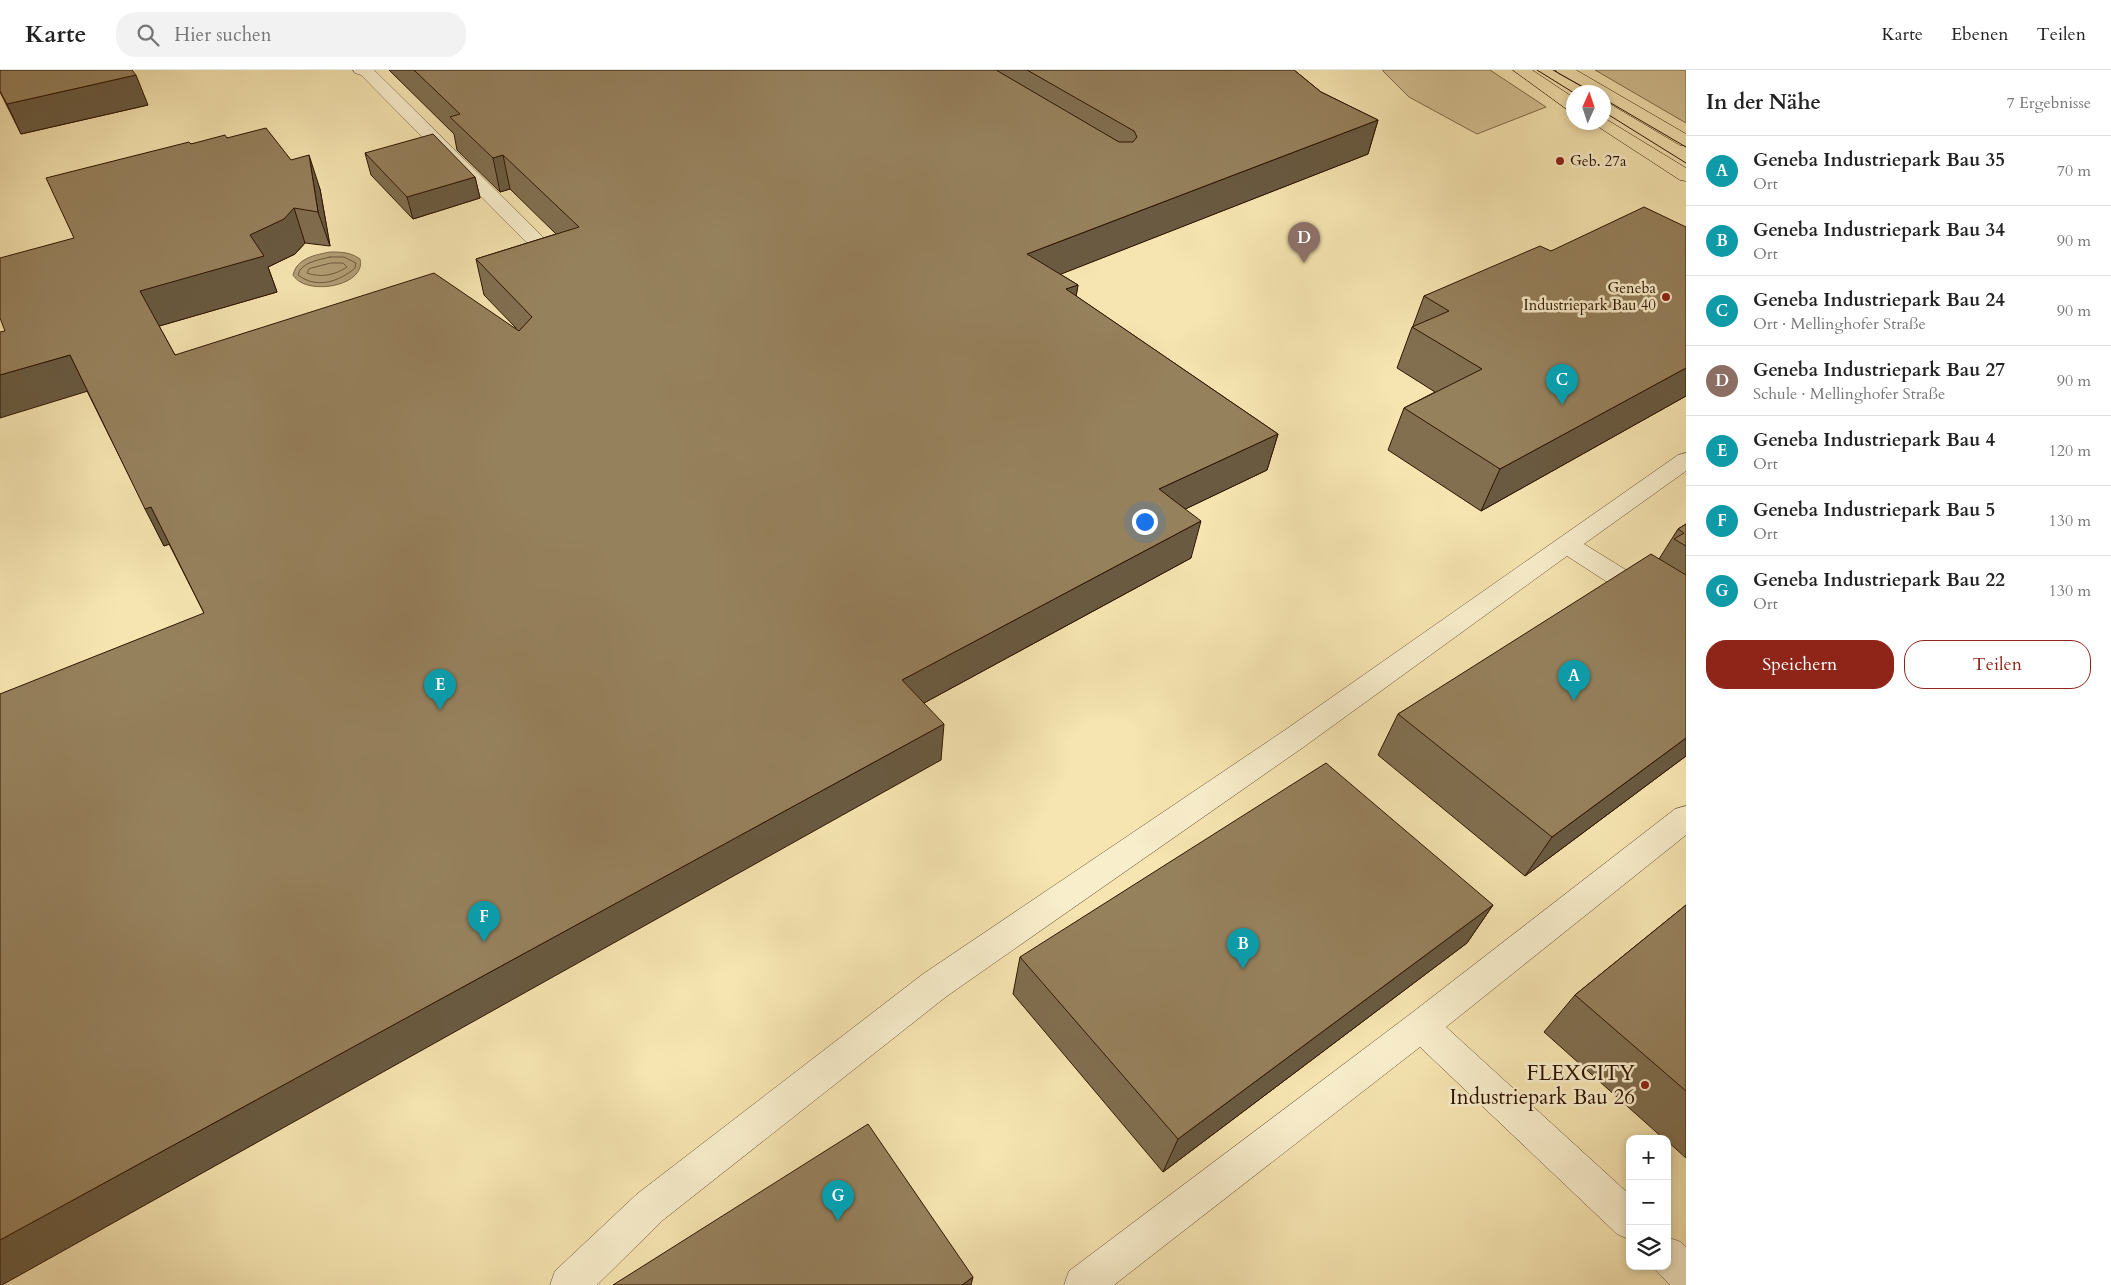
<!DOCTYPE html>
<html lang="de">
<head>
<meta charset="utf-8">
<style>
  :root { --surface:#fff; --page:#f2f2f2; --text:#222; --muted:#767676; --line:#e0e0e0; --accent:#8f2418 }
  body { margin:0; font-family:Cardo,serif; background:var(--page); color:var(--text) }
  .controls { position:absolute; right:15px; bottom:15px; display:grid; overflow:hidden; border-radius:10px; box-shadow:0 2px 8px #0003 }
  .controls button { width:45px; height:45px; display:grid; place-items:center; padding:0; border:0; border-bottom:1px solid var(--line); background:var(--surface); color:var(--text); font:25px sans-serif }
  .compass { position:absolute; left:1566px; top:15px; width:45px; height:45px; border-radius:50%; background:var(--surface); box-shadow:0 2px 8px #0003; rotate:3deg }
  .you { position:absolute; left:1144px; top:451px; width:18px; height:18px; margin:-12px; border:4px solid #fff; border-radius:50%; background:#1a73e8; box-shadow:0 0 0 8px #1a73e833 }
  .badge { display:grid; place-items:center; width:32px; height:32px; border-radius:50%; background:var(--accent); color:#fff; font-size:16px; font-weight:700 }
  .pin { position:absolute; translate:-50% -41px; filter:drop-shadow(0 1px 2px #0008) }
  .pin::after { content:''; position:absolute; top:26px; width:18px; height:15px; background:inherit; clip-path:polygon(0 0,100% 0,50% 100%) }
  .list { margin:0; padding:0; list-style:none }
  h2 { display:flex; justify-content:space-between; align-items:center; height:65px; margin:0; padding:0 20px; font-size:21px }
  h2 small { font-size:16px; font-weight:400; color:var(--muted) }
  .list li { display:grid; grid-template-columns:32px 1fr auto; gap:15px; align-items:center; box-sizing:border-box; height:70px; padding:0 20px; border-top:1px solid var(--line) }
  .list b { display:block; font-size:19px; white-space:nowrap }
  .list p { margin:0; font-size:16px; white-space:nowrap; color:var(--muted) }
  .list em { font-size:16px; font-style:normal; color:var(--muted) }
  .actions { display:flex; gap:10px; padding:15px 20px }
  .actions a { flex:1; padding:11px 0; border:1px solid var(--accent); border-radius:20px; text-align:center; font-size:18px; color:var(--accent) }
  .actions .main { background:var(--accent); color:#fff }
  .icon { flex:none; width:28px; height:28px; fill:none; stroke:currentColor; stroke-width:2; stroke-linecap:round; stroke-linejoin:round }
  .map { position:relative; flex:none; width:1686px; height:1215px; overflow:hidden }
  header { display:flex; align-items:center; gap:30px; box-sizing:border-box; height:70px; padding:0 25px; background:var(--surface); border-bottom:1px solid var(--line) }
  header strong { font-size:24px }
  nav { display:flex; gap:28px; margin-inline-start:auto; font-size:18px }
  .search { width:350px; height:45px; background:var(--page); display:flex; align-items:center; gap:12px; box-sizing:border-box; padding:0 18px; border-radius:20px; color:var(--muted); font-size:19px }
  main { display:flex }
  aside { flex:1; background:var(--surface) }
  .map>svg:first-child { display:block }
  .green { fill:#d4c193; stroke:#826a4a }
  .water { fill:#b29e75; stroke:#7e6747 }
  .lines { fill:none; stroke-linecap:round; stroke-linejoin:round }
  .shore { stroke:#70593b; stroke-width:1 }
  .minor-casing { stroke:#61482d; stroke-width:1 }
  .major-casing { stroke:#2f1401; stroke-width:1 }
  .minor { fill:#f9eecc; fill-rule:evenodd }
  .major { fill:#f6e5b1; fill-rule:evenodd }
  .tram { stroke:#2f1401; stroke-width:1 }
  .wall { fill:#816f50; stroke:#2f1401 }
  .shaded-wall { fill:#695a41; stroke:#2f1401 }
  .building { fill:#96815d; stroke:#2f1401 }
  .poi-dot { fill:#8f2418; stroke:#f9eecc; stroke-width:2 }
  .labels { text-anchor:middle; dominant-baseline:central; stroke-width:5; stroke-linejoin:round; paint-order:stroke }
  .far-poi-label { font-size:15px; fill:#2f1401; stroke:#f9eecc; text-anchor:start }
  .near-poi-label { font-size:21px; fill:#2f1401; stroke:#f9eecc; text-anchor:end }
</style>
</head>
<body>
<header>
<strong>Karte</strong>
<div class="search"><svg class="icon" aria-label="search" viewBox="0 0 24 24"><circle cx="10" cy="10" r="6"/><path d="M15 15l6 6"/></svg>Hier suchen</div>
<nav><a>Karte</a><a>Ebenen</a><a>Teilen</a></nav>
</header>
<main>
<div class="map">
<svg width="1686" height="1215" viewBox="0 0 1686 1215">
  <rect width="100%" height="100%" fill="#f6e5b1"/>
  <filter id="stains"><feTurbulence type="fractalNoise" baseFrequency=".004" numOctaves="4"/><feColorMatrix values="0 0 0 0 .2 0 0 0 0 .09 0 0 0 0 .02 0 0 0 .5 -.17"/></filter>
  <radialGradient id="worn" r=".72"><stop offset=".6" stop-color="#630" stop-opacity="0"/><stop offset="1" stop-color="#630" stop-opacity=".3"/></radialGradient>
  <!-- green -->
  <g class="green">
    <path d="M 1382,0 L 1490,0 L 1546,37 L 1477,64 L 1409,27 Z"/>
    <path d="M 1595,0 L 1686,0 L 1686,53 Z"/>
  </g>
  <!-- water -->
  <path class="water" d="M 330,182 C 342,182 350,182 360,189 C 367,216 306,227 293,205 C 297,188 315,185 330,182 Z"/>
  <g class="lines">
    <!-- shore -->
    <g class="shore">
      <path d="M 330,187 L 344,187 L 356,193 L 355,198 C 339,212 316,219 298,205 C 301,192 319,190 330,187 Z"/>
      <path d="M 331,193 L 343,193 L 347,197 C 335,205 321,208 307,203 L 309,199 Z"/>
    </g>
    <defs>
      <g id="minor">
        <path d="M 353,0 L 374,0 L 554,178 L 557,182 L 554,186 L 547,188 L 540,186 L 361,5 L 355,3 Z"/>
        <path d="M 1686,383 L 1686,401 L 1584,474 L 1686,537 L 1686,559 L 1677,557 L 1567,486 L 1305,676 L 947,926 L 663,1150 L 597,1215 L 550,1215 L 555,1201 L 637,1124 L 923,904 L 1285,660 L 1678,385 Z"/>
        <path d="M 1686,736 L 1686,765 L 1446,957 L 1630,1125 L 1630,1170 L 1617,1164 L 1420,977 L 1114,1215 L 1064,1215 L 1069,1201 L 1409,945 L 1675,739 Z"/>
        <path d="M 1667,1167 L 1681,1172 L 1686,1177 L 1686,1215 L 1670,1215 L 1652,1196 L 1667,1196 Z"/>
      </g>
      <g id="major">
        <path d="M 1513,0 L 1532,0 L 1574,28 L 1574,41 L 1568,40 Z"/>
        <path d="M 1556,0 L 1576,0 L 1686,64 L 1686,76 L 1680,75 L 1604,30 L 1604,22 L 1592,22 L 1558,3 Z"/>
        <path d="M 1604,48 L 1686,98 L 1686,111 L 1680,110 L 1591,52 L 1604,52 Z"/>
      </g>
    </defs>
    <!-- minor casing -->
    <use href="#minor" class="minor-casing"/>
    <!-- major casing -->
    <use href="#major" class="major-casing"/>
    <!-- minor -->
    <use href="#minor" class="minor"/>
    <!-- major -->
    <use href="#major" class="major"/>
    <!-- tram -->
    <g class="tram">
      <path d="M 1537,0 L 1574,23"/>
      <path d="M 1553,0 L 1592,22"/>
      <path d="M 1604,29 L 1686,77"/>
      <path d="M 1604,42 L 1686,93"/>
    </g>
  </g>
  <!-- wall -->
  <g class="wall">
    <path d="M 0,0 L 148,35 L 21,64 L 0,22 Z"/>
    <path d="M 389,0 L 1294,0 L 1321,22 L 1378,50 L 1368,84 L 1060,204 L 1078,215 L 1076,226 L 1278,364 L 1267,400 L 1185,439 L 1191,488 L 924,633 L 941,690 L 204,543 L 169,474 L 164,476 L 87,321 L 5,261 L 191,74 L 227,68 L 291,90 L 320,119 L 330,176 L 305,173 L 295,184 L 268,197 L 277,222 L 159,256 L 175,285 L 516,258 L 484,225 L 476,189 L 556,164 L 510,119 L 500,122 L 457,80 L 454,64 Z"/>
    <path d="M 365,83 L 475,107 L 480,128 L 413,149 L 371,105 Z"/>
    <path d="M 1686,157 L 1686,326 L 1481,441 L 1388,380 L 1404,338 L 1435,322 L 1397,298 L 1412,257 L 1413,256 L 1424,226 L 1551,181 Z"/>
    <path d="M 1686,454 L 1686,686 L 1525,806 L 1378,685 L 1398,644 L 1659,489 L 1678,459 Z"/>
    <path d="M 1493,835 L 1467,873 L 1163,1102 L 1013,924 L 1020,887 Z"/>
    <path d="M 1686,835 L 1686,1088 L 1667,1071 L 1667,1069 L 1664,1069 L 1544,962 L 1575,925 Z"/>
  </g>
  <!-- shaded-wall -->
  <g class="shaded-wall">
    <path d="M 136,5 L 148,35 L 21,64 L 7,34 Z"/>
    <path d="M 1378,50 L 1368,84 L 1023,219 L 1027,184 Z"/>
    <path d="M 309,85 L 320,119 L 330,176 L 318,142 Z"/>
    <path d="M 503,85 L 510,119 L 500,122 L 493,88 Z"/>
    <path d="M 475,107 L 480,128 L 413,149 L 407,127 Z"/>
    <path d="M 294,138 L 305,173 L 295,184 L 268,197 L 277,222 L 156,257 L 140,221 L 250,165 Z"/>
    <path d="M 1078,215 L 1072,251 L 1066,219 Z"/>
    <path d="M 70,285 L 88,321 L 0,348 L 0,305 Z"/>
    <path d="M 1686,298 L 1686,326 L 1481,441 L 1500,399 Z"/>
    <path d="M 1278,364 L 1267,400 L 1150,456 L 1159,419 Z"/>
    <path d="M 151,437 L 170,474 L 164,476 L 145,439 Z"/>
    <path d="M 1201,451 L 1191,488 L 900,646 L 902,610 Z"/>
    <path d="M 944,654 L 941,690 L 2,1215 L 0,1215 L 0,1170 Z"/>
    <path d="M 1686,668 L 1686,686 L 1525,806 L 1552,767 Z"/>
    <path d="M 1493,835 L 1467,873 L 1163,1102 L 1178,1069 Z"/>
    <path d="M 973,1207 L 971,1215 L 962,1215 Z"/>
  </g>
  <!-- building -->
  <g class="building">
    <path d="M 0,0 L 132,0 L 136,5 L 7,34 L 0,21 Z"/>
    <path d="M 414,0 L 996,0 L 1119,72 L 1133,72 L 1137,67 L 1134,61 L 1027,0 L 1294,0 L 1321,22 L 1378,50 L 1027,184 L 1078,215 L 1066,219 L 1278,364 L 1159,419 L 1201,451 L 902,610 L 944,654 L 0,1170 L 0,624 L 204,543 L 151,437 L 145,439 L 70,285 L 0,305 L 0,262 L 5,261 L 0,248 L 0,188 L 74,168 L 46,108 L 189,72 L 191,74 L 225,65 L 227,68 L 266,58 L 291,90 L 309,85 L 318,142 L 294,138 L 284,149 L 250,165 L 264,186 L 140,221 L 175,285 L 434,203 L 519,261 L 532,247 L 476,189 L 579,157 L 503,85 L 493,88 L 450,47 L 460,44 Z"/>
    <path d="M 433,64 L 475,107 L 407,127 L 365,83 Z"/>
    <path d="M 1644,137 L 1686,157 L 1686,298 L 1500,399 L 1404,338 L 1482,299 L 1412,257 L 1449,241 L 1424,226 L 1540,176 L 1551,181 Z"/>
    <path d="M 1686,454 L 1686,476 L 1674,469 L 1684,463 L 1678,459 Z"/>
    <path d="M 1651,484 L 1686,505 L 1686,668 L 1552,767 L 1398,644 Z"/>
    <path d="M 1326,693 L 1493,835 L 1178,1069 L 1020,887 Z"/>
    <path d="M 1686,835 L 1686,1021 L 1575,925 Z"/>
    <path d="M 868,1054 L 973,1207 L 962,1215 L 613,1215 Z"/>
  </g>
  <!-- markers -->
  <g class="poi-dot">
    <circle cx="1560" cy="91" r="5"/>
    <circle cx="1666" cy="227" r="5"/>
    <circle cx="1645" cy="1015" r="5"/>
  </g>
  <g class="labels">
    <!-- far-poi labels -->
    <g class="far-poi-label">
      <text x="1570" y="91">Geb. 27a</text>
      <text x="1656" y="218" text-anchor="end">Geneba<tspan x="1656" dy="17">Industriepark Bau 40</tspan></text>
    </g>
    <!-- near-poi labels -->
    <g class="near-poi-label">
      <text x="1635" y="1003">FLEXCITY<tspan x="1635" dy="24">Industriepark Bau 26</tspan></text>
    </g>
  </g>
  <rect width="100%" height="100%" filter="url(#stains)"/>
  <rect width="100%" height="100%" fill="url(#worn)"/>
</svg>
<div class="controls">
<button>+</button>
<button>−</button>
<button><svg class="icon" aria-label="layers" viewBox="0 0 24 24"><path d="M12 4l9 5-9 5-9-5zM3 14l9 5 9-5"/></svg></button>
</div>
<svg class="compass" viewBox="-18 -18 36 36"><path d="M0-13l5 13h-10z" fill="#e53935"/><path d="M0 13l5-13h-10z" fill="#767676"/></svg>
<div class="you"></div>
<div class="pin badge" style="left:1574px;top:631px;background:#0f9aa8">A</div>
<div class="pin badge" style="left:1243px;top:899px;background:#0f9aa8">B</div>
<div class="pin badge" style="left:1562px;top:335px;background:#0f9aa8">C</div>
<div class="pin badge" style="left:1304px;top:193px;background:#8d6e63">D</div>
<div class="pin badge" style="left:440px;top:640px;background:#0f9aa8">E</div>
<div class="pin badge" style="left:484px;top:872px;background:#0f9aa8">F</div>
<div class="pin badge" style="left:838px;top:1151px;background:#0f9aa8">G</div>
</div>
<aside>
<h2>In der Nähe<small>7 Ergebnisse</small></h2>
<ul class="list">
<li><span class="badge" style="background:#0f9aa8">A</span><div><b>Geneba Industriepark Bau 35</b><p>Ort</p></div><em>70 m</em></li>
<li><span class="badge" style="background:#0f9aa8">B</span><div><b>Geneba Industriepark Bau 34</b><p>Ort</p></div><em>90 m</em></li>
<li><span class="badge" style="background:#0f9aa8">C</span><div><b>Geneba Industriepark Bau 24</b><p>Ort · Mellinghofer Straße</p></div><em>90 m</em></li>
<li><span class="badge" style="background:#8d6e63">D</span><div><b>Geneba Industriepark Bau 27</b><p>Schule · Mellinghofer Straße</p></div><em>90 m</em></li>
<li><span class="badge" style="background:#0f9aa8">E</span><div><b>Geneba Industriepark Bau 4</b><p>Ort</p></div><em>120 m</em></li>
<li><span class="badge" style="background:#0f9aa8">F</span><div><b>Geneba Industriepark Bau 5</b><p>Ort</p></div><em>130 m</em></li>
<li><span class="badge" style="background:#0f9aa8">G</span><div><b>Geneba Industriepark Bau 22</b><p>Ort</p></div><em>130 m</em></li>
</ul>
<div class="actions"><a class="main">Speichern</a><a>Teilen</a></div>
</aside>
</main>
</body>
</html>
